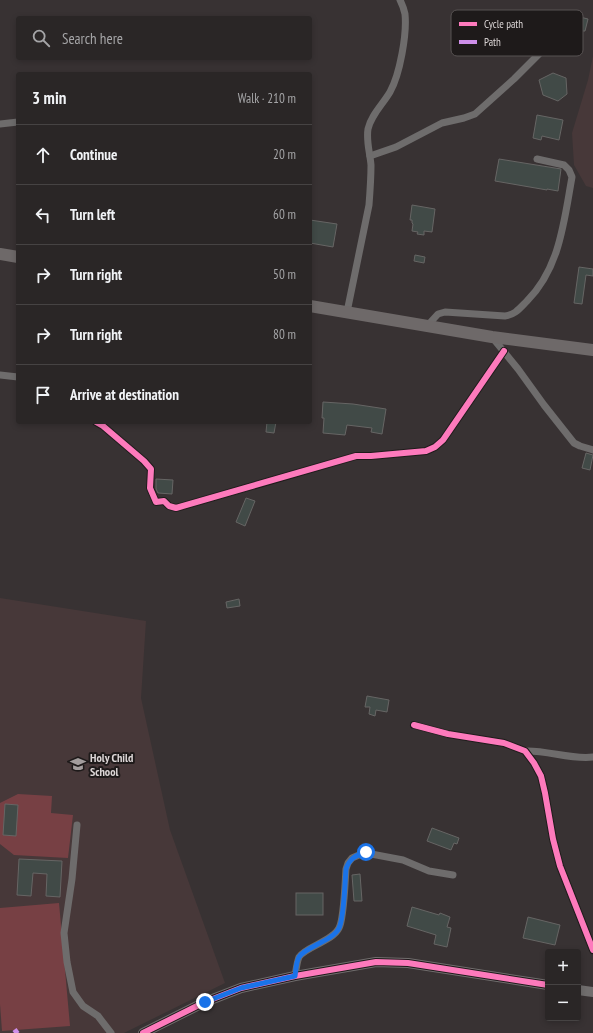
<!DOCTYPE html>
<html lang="en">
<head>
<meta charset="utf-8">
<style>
  :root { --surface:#2a2626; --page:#363232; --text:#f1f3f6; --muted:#a5a5a7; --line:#464343 }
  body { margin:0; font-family:"PT Sans Narrow",sans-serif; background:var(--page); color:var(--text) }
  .controls { position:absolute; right:12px; bottom:12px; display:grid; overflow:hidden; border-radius:4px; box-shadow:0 2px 6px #0003 }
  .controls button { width:36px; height:36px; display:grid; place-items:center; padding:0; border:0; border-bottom:1px solid var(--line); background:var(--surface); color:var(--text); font:20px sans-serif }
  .stop { position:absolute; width:12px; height:12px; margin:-9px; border:3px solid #1a73e8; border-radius:50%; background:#fff }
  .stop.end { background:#1a73e8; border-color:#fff; box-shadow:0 1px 4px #0008 }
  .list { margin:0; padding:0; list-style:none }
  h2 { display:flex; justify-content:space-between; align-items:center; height:52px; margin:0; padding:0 16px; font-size:17px }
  h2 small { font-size:13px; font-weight:400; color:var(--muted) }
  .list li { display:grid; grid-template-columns:26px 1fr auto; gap:12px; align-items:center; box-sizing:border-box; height:60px; padding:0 16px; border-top:1px solid var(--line) }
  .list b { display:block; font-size:15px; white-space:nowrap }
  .list em { font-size:13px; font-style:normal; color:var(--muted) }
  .icon { flex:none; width:22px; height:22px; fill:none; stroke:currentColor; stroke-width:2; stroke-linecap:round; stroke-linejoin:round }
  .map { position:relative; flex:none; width:593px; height:1033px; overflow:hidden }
  .search { position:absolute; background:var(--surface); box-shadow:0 2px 6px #0003; left:16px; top:16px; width:296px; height:44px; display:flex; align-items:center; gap:10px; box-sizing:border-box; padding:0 14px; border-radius:4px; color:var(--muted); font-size:15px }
  .panel { position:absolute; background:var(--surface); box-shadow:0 2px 6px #0003; left:16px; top:72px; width:296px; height:352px; border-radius:4px }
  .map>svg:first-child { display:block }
  .built { fill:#473839 }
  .green { fill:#774044 }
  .building { fill:#414a47; stroke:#666564 }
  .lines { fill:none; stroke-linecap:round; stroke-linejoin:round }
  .street { stroke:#6e6c6c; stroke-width:7 }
  .secondary { stroke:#716e6e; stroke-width:10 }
  .highway { stroke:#6e6969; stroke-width:12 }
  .quiet { stroke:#ce8fe9; stroke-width:5; stroke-dasharray:10 5; stroke-linecap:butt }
  .cycleway-casing { stroke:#1e1a1a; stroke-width:8 }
  .cycleway { stroke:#fd7abc; stroke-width:6 }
  .route { stroke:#1a73e8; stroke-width:5 }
  .labels { text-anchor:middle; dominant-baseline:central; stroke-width:4; stroke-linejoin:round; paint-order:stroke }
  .poi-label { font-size:12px; font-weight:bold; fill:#dcd6d6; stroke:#1e1a1a; text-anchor:start }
  .key { fill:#1e1a1a; stroke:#575252; stroke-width:1 }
  .key-label { font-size:11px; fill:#dcd6d6 }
</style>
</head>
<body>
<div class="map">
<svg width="593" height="1033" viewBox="0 0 593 1033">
  <rect width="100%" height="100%" fill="#383233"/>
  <!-- built -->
  <g class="built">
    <path d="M 593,56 L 593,188 L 586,186 L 574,165 L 572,133 L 588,80 Z"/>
    <path d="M 0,598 L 146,621 L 141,698 L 170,830 L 225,983 L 124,1033 L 0,1033 Z"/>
  </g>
  <!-- green -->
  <g class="green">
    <path d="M 18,794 L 52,796 L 51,813 L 73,815 L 68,858 L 14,855 L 0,844 L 0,803 Z"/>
    <path d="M 59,903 L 70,1026 L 2,1031 L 0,1004 L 0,908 Z"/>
  </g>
  <!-- building -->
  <g class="building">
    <path d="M 564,13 L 588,19 L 585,31 L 582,31 L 580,41 L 568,39 L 569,36 L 560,34 L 561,31 L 558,30 L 559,23 L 561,24 Z"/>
    <path d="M 553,73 L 566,78 L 567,94 L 558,101 L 543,95 L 539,80 Z"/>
    <path d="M 537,115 L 563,120 L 559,140 L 542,136 L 541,140 L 533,138 Z"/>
    <path d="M 499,159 L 561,169 L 558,191 L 547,189 L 547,190 L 495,181 Z"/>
    <path d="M 412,205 L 435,209 L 432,232 L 424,231 L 424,235 L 417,234 L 418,232 L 412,231 L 413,224 L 412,223 L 412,220 L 410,220 Z"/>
    <path d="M 310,220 L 337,224 L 333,247 L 310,243 Z"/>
    <path d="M 415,255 L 425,257 L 424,263 L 414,261 Z"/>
    <path d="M 579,267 L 593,269 L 593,276 L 586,275 L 582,304 L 574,303 Z"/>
    <path d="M 323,402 L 353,404 L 386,409 L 382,434 L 371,432 L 372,428 L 347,425 L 345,435 L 323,433 L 324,418 L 322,418 Z"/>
    <path d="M 267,422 L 276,422 L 274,433 L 266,432 Z"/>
    <path d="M 586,453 L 593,455 L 590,470 L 582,468 Z"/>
    <path d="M 156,479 L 173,480 L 172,494 L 158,493 L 156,489 Z"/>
    <path d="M 246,498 L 255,501 L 245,526 L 236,522 Z"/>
    <path d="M 239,599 L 240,606 L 227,608 L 226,602 Z"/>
    <path d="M 367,696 L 389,700 L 387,712 L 376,710 L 375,716 L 369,714 L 370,707 L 365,707 Z"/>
    <path d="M 5,804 L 18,805 L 16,836 L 3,835 Z"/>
    <path d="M 432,828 L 459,838 L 457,844 L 454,843 L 451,850 L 427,841 Z"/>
    <path d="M 19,859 L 62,861 L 60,897 L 46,896 L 47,874 L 33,873 L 31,896 L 17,895 Z"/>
    <path d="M 360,874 L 362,901 L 354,901 L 352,875 Z"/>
    <rect x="296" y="893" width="27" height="22"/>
    <path d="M 412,907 L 439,915 L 440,913 L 450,917 L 447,927 L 451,928 L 447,947 L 434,944 L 436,935 L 407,926 Z"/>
    <path d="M 528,917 L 560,925 L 555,945 L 523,938 Z"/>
  </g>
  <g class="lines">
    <!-- street -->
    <g class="street">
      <path d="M 0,124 L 18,122"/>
      <path d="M 370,156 L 396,147 L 442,123 L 464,118 L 475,114 L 514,79 L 540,53 L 546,40 L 549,28"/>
      <path d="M 347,312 L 369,205 C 370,192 371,179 371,165 C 370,153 366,141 368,129 C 371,115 383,104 390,92 C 400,74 407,34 405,14 C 404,9 402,4 400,0"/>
      <path d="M 427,326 L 438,314 L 445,312 L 505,316 C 515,315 520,308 527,301 C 560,268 564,221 572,177 L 569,170 L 564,165 L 537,159"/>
      <path d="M 492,337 L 518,369 L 544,405 L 574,443 L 580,446 L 593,450"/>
      <path d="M 0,375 L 18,377"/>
      <path d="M 96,422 L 103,426 L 144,461 L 151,469 L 150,488 L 156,502 L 164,501 L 169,506 L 176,508 L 356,456 L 371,456 L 426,451 L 435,447 L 443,440 L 504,351"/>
      <path d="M 414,725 L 448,734 L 504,743 L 525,751 L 534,763 L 541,776 L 545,793 L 553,839 L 560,866 L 593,950"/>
      <path d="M 525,751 C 547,750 572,760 593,757"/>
      <path d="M 77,825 L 72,879 L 64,933 L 67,962 L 73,992 L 83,1006 L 98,1016 L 111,1033"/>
      <path d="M 295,976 C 296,970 297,962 299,957 C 305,947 333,941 339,928 C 344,919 345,882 346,869 L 348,863 L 352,858 L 359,855 L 366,853 L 403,860 L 429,871 L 453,875"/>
    </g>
    <!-- secondary -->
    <g class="secondary">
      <path d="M 578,990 L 593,992"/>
      <path d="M 143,1033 L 205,1002 L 241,988 L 295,976 L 376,962 L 408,963 L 548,985"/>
    </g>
    <!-- highway -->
    <g class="highway">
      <path d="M 0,254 L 18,257"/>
      <path d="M 310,306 L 492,337 L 593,350"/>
    </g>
    <!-- quiet -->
    <path class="quiet" d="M 14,1033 L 18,1030"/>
    <defs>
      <g id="cycleway">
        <path d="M 96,422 L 103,426 L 144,461 L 151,469 L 150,488 L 156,502 L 164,501 L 169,506 L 176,508 L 356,456 L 371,456 L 426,451 L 435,447 L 443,440 L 504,351"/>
        <path d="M 414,725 L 448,734 L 504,743 L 525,751 L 534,763 L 541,776 L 545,793 L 553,839 L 560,866 L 593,950"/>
        <path d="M 143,1033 L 205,1002 L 241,988 L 295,976 L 376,962 L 408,963 L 548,985"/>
      </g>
    </defs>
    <!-- cycleway casing -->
    <use href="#cycleway" class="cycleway-casing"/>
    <!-- cycleway -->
    <use href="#cycleway" class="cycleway"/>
  </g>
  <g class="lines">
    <!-- route -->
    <path class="route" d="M 205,1002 L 241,988 L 295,976 C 296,970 296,962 299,957 C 305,947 333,941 339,928 C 344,919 345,881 346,869 C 349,859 356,855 366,852"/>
  </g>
  <!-- icons -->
  <defs>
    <symbol id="school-bare" viewBox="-9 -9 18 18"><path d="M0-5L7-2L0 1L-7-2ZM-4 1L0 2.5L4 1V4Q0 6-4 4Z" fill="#a39d9d" stroke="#1e1a1a" stroke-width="2.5" paint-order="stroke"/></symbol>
  </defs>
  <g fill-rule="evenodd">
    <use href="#school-bare" x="67" y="753" width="22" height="22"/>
  </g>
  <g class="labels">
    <!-- poi labels -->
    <g class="poi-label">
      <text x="90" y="757">Holy Child<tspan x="90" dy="14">School</tspan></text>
    </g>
  </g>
  <!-- legend -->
  <rect x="451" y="10" width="132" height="46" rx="6" class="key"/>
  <rect x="459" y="22" width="18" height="4" fill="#fd7abc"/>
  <rect x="459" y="40" width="18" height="4" fill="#ce8fe9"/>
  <g class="key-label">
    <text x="484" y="28">Cycle path</text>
    <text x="484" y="46">Path</text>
  </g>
</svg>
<div class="controls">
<button>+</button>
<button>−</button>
</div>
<div class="stop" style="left:366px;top:852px"></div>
<div class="stop end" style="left:205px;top:1002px"></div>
<div class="search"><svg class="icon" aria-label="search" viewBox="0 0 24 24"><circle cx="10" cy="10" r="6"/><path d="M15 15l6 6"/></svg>Search here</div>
<section class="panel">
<h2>3 min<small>Walk · 210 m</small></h2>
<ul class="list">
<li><svg class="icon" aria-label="ahead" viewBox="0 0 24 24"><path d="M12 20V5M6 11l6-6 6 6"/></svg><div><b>Continue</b></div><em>20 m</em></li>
<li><svg class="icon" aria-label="left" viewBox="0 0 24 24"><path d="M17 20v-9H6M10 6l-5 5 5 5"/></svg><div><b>Turn left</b></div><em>60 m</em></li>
<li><svg class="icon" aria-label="right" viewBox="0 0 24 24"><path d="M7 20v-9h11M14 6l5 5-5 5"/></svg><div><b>Turn right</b></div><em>50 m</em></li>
<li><svg class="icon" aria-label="right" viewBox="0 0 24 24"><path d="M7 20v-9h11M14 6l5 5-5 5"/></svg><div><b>Turn right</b></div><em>80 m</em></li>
<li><svg class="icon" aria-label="arrive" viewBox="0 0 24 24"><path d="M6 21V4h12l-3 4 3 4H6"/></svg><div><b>Arrive at destination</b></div></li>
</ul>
</section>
</div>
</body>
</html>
